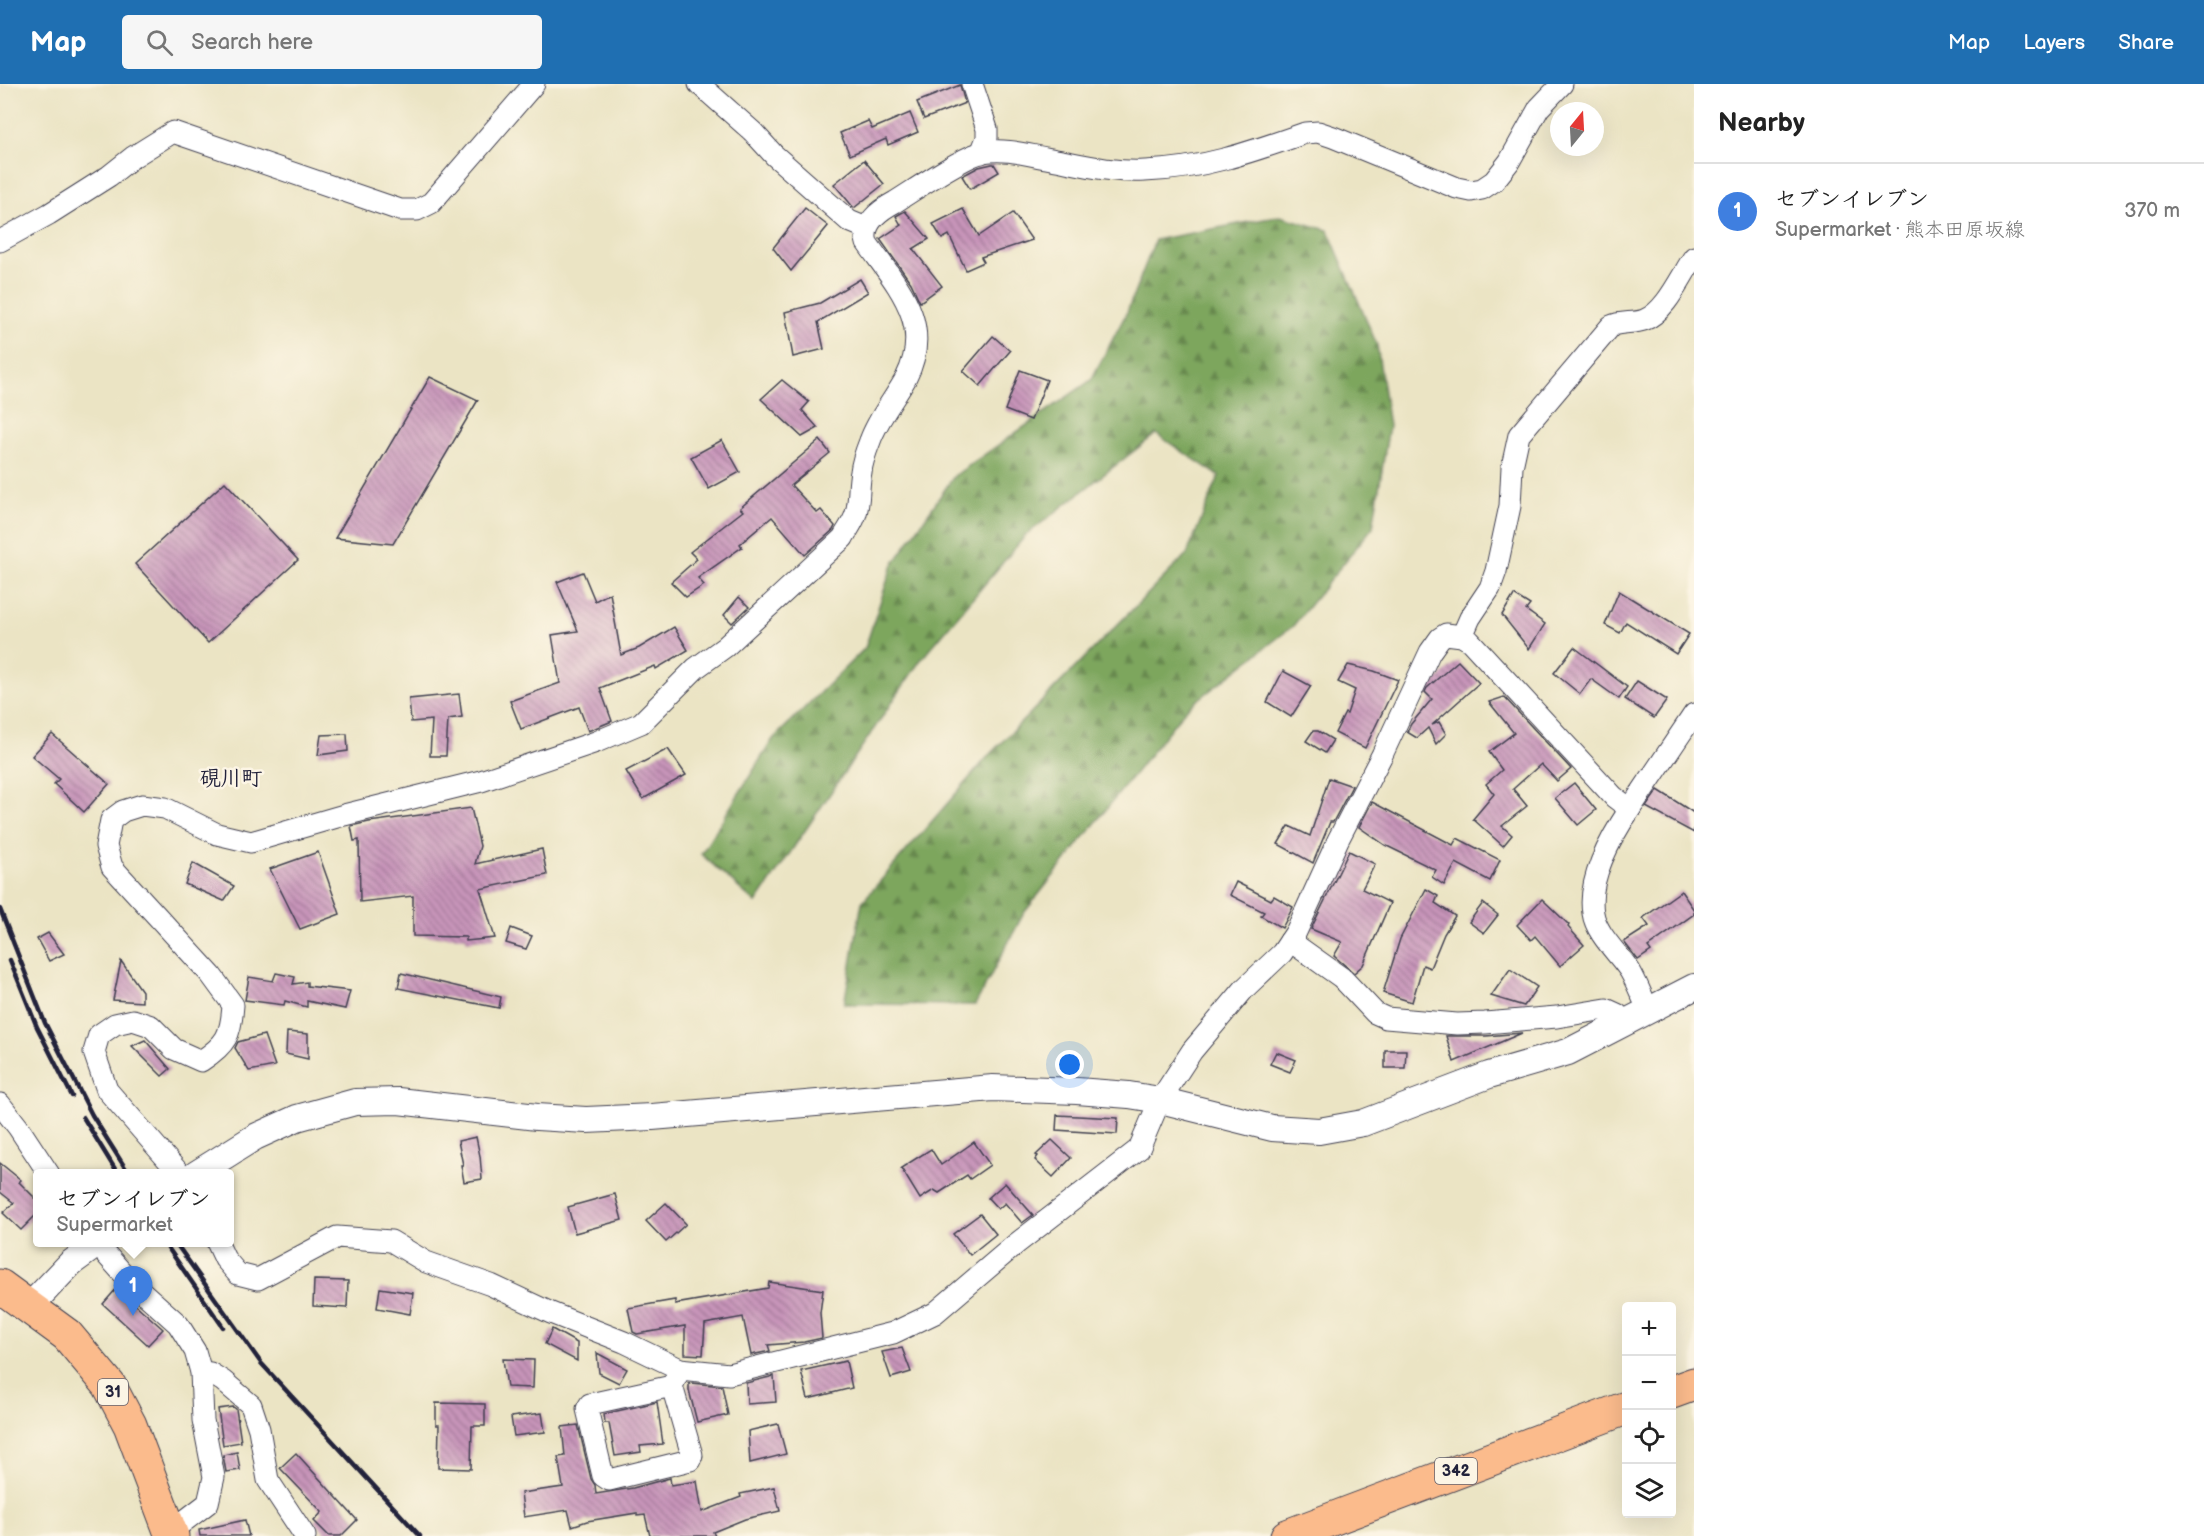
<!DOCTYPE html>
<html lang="en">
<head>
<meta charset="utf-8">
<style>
  :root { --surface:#fff; --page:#f6f6f6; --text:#222; --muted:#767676; --line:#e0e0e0; --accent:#1f6fb2 }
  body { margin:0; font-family:"Balsamiq Sans","Klee One",sans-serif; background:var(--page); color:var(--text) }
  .controls { position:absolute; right:18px; bottom:18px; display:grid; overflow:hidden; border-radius:6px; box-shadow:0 6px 24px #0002 }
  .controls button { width:54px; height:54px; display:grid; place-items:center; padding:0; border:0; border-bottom:2px solid var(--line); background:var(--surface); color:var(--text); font:30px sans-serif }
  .compass { position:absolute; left:1550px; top:18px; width:54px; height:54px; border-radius:50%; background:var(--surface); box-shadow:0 6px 24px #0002; rotate:18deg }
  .you { position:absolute; left:1070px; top:981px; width:21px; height:21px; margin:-15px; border:4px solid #fff; border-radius:50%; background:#1a73e8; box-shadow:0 0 0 9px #1a73e833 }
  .badge { display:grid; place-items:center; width:39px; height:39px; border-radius:50%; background:var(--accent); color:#fff; font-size:20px; font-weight:700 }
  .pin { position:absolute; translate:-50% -50px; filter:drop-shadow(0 2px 3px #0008) }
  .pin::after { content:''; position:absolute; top:32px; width:21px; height:18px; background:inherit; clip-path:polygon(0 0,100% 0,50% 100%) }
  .popup { position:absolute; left:33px; top:1085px; width:201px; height:78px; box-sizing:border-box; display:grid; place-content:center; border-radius:6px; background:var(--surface); filter:drop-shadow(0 2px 4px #0005); font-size:20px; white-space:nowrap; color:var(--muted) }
  .popup b { font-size:22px; color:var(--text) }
  .popup::after { content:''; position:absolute; left:50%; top:100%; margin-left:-12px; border:12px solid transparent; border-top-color:var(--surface) }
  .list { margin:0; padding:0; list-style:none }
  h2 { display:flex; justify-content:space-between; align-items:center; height:78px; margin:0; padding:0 24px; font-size:26px }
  h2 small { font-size:20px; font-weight:400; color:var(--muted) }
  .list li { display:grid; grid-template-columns:39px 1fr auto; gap:18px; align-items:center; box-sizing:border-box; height:96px; padding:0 24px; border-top:2px solid var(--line) }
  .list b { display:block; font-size:22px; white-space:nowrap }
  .list p { margin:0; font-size:20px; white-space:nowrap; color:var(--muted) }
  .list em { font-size:20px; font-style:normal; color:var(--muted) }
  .icon { flex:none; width:33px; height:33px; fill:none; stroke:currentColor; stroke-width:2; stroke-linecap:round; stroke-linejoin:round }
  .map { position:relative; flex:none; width:1694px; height:1452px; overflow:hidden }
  header { display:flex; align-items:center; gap:36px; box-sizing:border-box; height:84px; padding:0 30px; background:var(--accent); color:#fff }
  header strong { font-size:28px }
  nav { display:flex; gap:33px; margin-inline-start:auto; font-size:21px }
  .search { width:420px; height:54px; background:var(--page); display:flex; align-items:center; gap:15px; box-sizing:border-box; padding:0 21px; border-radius:6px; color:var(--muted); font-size:22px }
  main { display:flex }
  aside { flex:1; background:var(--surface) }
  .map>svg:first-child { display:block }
  .forest { fill:url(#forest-firs); stroke:#50644c; stroke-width:1.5 }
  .building { fill:url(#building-back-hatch) }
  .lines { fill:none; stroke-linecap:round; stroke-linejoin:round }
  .minor-casing { stroke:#403f50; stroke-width:23 }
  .tertiary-casing { stroke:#403f50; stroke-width:28 }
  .primary-casing { stroke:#403f50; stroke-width:35 }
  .motorway-casing { stroke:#403f50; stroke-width:35 }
  .minor { stroke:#fff; stroke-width:21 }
  .tertiary { stroke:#fff; stroke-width:26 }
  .primary { stroke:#fbbb8c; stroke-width:33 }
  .motorway { stroke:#fbbb8c; stroke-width:33 }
  .rail { stroke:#22223b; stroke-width:4.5 }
  .labels { text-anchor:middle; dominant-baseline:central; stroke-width:5; stroke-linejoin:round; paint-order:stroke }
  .shield { fill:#fcf5e5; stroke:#63616e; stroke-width:1.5 }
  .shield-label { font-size:16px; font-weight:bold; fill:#22223b }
  .quarter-label { font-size:21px; font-weight:bold; fill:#22223b; stroke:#fcf5e5 }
</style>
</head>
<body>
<header>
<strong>Map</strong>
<div class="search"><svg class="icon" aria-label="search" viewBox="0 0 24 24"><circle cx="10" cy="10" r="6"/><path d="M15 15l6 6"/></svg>Search here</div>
<nav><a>Map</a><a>Layers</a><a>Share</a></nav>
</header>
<main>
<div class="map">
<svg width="1694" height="1452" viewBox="0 0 1694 1452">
  <defs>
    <pattern id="forest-firs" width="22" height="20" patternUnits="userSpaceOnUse" patternTransform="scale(1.5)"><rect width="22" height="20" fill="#7da65d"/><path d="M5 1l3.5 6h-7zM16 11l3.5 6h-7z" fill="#66874e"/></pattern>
    <pattern id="building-back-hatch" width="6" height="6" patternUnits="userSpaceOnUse" patternTransform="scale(1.5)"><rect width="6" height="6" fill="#c794b9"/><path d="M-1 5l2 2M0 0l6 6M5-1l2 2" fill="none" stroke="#a17898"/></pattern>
  </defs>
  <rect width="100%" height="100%" fill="#fcf5e5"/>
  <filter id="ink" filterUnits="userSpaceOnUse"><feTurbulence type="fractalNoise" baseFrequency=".0167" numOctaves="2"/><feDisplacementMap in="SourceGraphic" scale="12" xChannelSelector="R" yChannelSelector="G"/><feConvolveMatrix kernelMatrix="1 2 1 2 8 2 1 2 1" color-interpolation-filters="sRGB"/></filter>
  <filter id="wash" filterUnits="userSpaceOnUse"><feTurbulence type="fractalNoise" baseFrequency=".008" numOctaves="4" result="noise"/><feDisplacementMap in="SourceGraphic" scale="24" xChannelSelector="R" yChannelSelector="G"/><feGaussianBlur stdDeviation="1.35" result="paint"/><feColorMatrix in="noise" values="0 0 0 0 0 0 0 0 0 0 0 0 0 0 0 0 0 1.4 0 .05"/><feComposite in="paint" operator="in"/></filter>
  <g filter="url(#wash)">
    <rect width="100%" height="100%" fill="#ebe4c4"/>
    <!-- forest -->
    <path class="forest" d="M 1280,132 L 1328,146 L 1377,261 L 1389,342 L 1373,443 L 1293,542 L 1185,626 L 1024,829 L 975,921 L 844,920 L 862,818 L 990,670 L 1187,470 L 1219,392 L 1156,350 L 1026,451 L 920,577 L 756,819 L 701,770 L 773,655 L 865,564 L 892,482 L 954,392 L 1091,296 L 1127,228 L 1155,156 Z"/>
    <g id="blocks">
      <!-- building -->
      <g class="building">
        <path d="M 960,1 L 965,19 L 924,35 L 917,18 Z"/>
        <path d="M 910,29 L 918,48 L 888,61 L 886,55 L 850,71 L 840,49 L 868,37 L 872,45 Z"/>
        <path d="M 864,76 L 884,100 L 854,124 L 834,100 Z"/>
        <path d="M 992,80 L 994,80 L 999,88 L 970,105 L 962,92 L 979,83 Z"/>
        <path d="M 805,124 L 828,142 L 791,187 L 773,164 Z"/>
        <path d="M 963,125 L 979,152 L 1013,129 L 1032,156 L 981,173 L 984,178 L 966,186 L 949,151 L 942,155 L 933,140 Z"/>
        <path d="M 905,127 L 929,155 L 913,165 L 942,202 L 920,218 L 911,199 L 880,155 L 901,141 L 896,132 Z"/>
        <path d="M 860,195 L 868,208 L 818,238 L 824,265 L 793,273 L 785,228 L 820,219 Z"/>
        <path d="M 993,252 L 1010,267 L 980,302 L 963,287 Z"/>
        <path d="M 1020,286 L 1047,296 L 1031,336 L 1005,326 Z"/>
        <path d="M 430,293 L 478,316 L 393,460 L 335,454 Z"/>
        <path d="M 782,296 L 809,318 L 802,326 L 818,344 L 802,353 L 761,315 Z"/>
        <path d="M 722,356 L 740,388 L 709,405 L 691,373 Z"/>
        <path d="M 820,356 L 830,369 L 791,401 L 817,429 L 821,426 L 835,442 L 833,446 L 805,471 L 772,433 L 740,460 L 742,463 L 698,494 L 704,501 L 686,513 L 671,498 L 697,475 L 690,468 L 743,427 L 740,424 Z"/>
        <path d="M 225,398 L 298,476 L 208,559 L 135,480 Z"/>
        <path d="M 583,488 L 595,517 L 610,509 L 621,571 L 639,564 L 674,543 L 688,566 L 656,585 L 655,582 L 600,604 L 612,637 L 588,647 L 579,623 L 521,645 L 510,617 L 560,599 L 552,551 L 578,547 L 557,498 Z"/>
        <path d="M 1619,507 L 1689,550 L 1676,570 L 1626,538 L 1620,549 L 1605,541 Z"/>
        <path d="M 1514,511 L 1530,521 L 1526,526 L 1545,540 L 1529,565 L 1502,531 Z"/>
        <path d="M 739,513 L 749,523 L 732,539 L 724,531 Z"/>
        <path d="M 1574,563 L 1627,603 L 1619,615 L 1591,595 L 1580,610 L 1554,589 Z"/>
        <path d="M 1458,577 L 1479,599 L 1432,641 L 1439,638 L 1446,650 L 1436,660 L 1428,644 L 1417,654 L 1407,648 L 1411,640 L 1432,615 L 1425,608 L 1427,604 Z"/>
        <path d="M 1348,581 L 1374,587 L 1398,596 L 1365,664 L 1335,649 L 1345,629 L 1347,630 L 1355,606 L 1338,598 Z"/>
        <path d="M 1283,587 L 1311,602 L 1291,633 L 1267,618 Z"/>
        <path d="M 1637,597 L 1667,616 L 1654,634 L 1625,615 Z"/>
        <path d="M 459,610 L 462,633 L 448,635 L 446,672 L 430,672 L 432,636 L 411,638 L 409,615 Z"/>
        <path d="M 1504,613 L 1571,685 L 1557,697 L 1541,680 L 1513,705 L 1527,722 L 1502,742 L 1512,751 L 1503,762 L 1473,735 L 1494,710 L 1486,700 L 1502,686 L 1489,668 L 1514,649 L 1489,618 Z"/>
        <path d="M 1313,647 L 1318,647 L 1333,656 L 1325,669 L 1306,657 Z"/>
        <path d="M 52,650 L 109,700 L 84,728 L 54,700 L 59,695 L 32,672 Z"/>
        <path d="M 347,650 L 348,667 L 318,671 L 321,651 Z"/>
        <path d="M 668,665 L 686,691 L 643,715 L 626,687 Z"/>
        <path d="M 1329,694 L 1352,702 L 1333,738 L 1330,738 L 1313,779 L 1278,760 L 1289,742 L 1310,752 Z"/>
        <path d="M 1574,699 L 1596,726 L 1578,741 L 1555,714 Z"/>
        <path d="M 1658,706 L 1694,729 L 1694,749 L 1646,723 Z"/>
        <path d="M 1372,718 L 1453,761 L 1457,754 L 1500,776 L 1490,797 L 1456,779 L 1444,801 L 1432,793 L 1436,786 L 1385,761 L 1359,743 Z"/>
        <path d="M 471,724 L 480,762 L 475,780 L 542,765 L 547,791 L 480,805 L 495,854 L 466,857 L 466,853 L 413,852 L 413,812 L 360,818 L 359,756 L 354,757 L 351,742 L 369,738 Z"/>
        <path d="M 1349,767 L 1375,780 L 1362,805 L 1390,819 L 1363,881 L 1354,889 L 1334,872 L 1342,858 L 1311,845 Z"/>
        <path d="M 318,768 L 340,830 L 300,845 L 270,785 Z"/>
        <path d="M 193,779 L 234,802 L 224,817 L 185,800 Z"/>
        <path d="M 1236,798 L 1271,816 L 1274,812 L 1293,823 L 1282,844 L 1261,832 L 1264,828 L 1230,811 Z"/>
        <path d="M 1426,805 L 1438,812 L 1435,819 L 1455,832 L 1444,850 L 1430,884 L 1423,881 L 1412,918 L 1383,909 L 1400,855 Z"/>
        <path d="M 1681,807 L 1694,826 L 1694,830 L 1648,863 L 1651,867 L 1638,876 L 1624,858 L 1649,842 L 1643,834 Z"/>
        <path d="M 1542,815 L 1569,841 L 1568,843 L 1584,861 L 1560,882 L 1535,852 L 1531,856 L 1517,841 Z"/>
        <path d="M 1483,819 L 1498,831 L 1484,849 L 1469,838 Z"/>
        <path d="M 511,844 L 532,852 L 526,865 L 506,859 Z"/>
        <path d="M 48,849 L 64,870 L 49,877 L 37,855 Z"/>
        <path d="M 121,877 L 142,907 L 142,918 L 113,916 Z"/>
        <path d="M 1510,885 L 1537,903 L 1524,922 L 1491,912 Z"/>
        <path d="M 276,889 L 295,893 L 293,900 L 307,898 L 307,902 L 350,907 L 345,925 L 307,917 L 307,923 L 285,917 L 284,921 L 245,916 L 249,893 L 273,897 Z"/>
        <path d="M 401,889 L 501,913 L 499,924 L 398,904 Z"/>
        <path d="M 287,948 L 308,950 L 308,975 L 286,970 Z"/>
        <path d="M 1522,949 L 1454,978 L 1446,952 L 1486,952 Z"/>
        <path d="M 264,951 L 275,982 L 249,987 L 235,964 L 238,958 Z"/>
        <path d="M 145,956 L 170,985 L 162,992 L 132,962 Z"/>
        <path d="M 1385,966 L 1406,966 L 1405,984 L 1385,984 Z"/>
        <path d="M 1276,968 L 1296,976 L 1290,988 L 1270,980 Z"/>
        <path d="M 1057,1031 L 1118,1034 L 1117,1050 L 1056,1046 Z"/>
        <path d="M 476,1053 L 480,1072 L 482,1095 L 464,1098 L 461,1081 L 463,1081 L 458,1057 Z"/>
        <path d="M 1052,1056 L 1071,1074 L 1053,1093 L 1035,1076 L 1038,1072 L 1036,1071 Z"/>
        <path d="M 974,1058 L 990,1081 L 970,1095 L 967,1091 L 939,1109 L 934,1106 L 920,1115 L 901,1084 L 931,1065 L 941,1081 Z"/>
        <path d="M 0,1079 L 21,1096 L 19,1098 L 37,1116 L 37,1130 L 21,1146 L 3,1129 L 14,1119 L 0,1108 Z"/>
        <path d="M 1005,1099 L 1033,1131 L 1022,1139 L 1005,1119 L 998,1125 L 988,1114 Z"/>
        <path d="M 615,1110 L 622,1136 L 575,1149 L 568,1123 Z"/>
        <path d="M 666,1119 L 686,1140 L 666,1158 L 646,1137 Z"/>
        <path d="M 980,1130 L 996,1150 L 970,1171 L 953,1150 Z"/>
        <path d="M 314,1196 L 348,1197 L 347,1224 L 313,1222 Z"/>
        <path d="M 769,1198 L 823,1206 L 820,1229 L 822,1254 L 804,1258 L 768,1261 L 770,1267 L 751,1271 L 743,1233 L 705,1240 L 703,1271 L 685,1270 L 685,1242 L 637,1250 L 633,1248 L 628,1224 L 675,1216 L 675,1220 L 768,1204 Z"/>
        <path d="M 117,1204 L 163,1245 L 148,1261 L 103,1220 Z"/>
        <path d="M 380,1204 L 413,1209 L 410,1230 L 377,1224 Z"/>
        <path d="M 552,1245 L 577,1259 L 577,1277 L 545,1260 Z"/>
        <path d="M 902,1264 L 911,1288 L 891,1294 L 882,1268 Z"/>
        <path d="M 597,1269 L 627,1285 L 619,1299 L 599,1289 Z"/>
        <path d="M 503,1275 L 534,1276 L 533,1304 L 507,1303 Z"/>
        <path d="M 846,1277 L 852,1304 L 808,1315 L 801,1287 Z"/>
        <path d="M 774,1292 L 776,1318 L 747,1320 L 746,1299 Z"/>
        <path d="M 692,1299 L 722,1302 L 728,1331 L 697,1338 L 689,1306 L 689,1300 Z"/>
        <path d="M 657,1318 L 663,1360 L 640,1362 L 641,1368 L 615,1372 L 609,1339 L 605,1339 L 604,1330 Z"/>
        <path d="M 436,1319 L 485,1320 L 485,1342 L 472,1342 L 471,1385 L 438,1384 L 439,1341 L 436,1341 Z"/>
        <path d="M 233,1323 L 236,1325 L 241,1358 L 223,1361 L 218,1325 Z"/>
        <path d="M 542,1329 L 545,1348 L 514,1352 L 511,1333 Z"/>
        <path d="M 778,1340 L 786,1370 L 750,1379 L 748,1347 Z"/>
        <path d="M 578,1341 L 591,1395 L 595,1401 L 596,1410 L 633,1404 L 670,1394 L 671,1401 L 697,1397 L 702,1428 L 741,1413 L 740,1410 L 774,1403 L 780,1427 L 745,1435 L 713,1448 L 715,1452 L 650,1452 L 645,1431 L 637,1432 L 637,1429 L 587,1437 L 572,1442 L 568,1426 L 524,1433 L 521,1409 L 563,1403 L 558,1373 L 565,1372 L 562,1343 Z"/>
        <path d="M 237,1368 L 240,1386 L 226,1388 L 223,1371 Z"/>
        <path d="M 296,1369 L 357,1436 L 341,1452 L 329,1452 L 314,1437 L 322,1428 L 280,1384 Z"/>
        <path d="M 245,1436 L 249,1452 L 200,1452 L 199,1446 Z"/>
      </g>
    </g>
  </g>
  <g filter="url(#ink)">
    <use href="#blocks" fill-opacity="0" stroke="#403f50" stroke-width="1.5"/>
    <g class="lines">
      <defs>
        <g id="minor">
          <path d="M 699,0 L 753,48 L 774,71 L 849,137 L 866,144"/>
          <path d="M 972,0 L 987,45 L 987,54 L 981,69"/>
          <path d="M 0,157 L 49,130 L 109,92 L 133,73 L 173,48 L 400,126 L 417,126 L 431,119 L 534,0"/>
          <path d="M 1462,552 L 1470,534 L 1490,504 L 1496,487 L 1510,422 L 1512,383 L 1519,351 L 1611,242 C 1621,237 1633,240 1644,236 C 1666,228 1681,192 1694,173"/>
          <path d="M 1630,725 L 1694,630"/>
          <path d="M 1290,857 L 1342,894 L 1375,929 L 1386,934 L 1457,940 L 1485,939 L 1557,933 L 1606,925 L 1617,930 L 1625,938"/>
          <path d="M 0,1020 L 18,1043 L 49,1090"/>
          <path d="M 180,1090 L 107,1006 L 94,968 L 99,951 L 115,940 L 133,936 L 151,942 L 174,965 L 201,977 C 227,960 231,951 233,921 L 211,891 L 112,783 L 106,762 L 111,736 L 123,727 L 142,721 L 165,724 L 217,750 L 251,758 L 344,731 L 481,697 L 596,658 L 641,639 L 696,584 L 725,563 L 843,454 C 847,446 854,438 856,429 C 860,416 858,402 861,388 C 862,378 866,367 870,357 C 878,334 894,316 906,294 C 934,239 897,202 867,159 C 861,140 880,126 895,118 C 916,105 962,73 983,68 C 1004,64 1025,70 1046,74 C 1079,80 1112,89 1145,87 C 1203,85 1251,68 1305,49 L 1318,48 L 1333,53 L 1457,104 L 1471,107 L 1482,105 L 1494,97 L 1509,78 L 1539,24 L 1562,0"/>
          <path d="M 95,1158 L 129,1196 L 178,1240 L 195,1267 L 201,1288 L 203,1336 L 214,1393 L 208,1419 L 170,1448"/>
          <path d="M 217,1158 L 225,1175 L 238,1190 L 258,1195 L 337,1153 L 391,1157 L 426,1178 L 491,1201 L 551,1229 L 624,1258 L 680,1285 L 729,1290 L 893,1249 L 935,1229 L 1016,1160 L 1139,1065 L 1160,1016 L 1192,967 L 1245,904 L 1282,869 L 1296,848 L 1338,756 L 1382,671 L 1430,568 L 1440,554 L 1446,550 L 1462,552 L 1470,557 L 1614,713 L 1630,725 C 1612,752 1587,795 1593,829 C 1596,850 1619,870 1630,887 C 1637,899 1642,913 1648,925"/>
          <path d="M 201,1288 L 210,1289 L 223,1297 L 251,1321 L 259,1345 L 268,1396 L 305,1452"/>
          <path d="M 672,1302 L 692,1371 L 690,1376 L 609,1396 L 603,1392 L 587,1325 L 590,1320 L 672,1302 L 680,1285"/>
        </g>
        <g id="tertiary">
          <path d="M 196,1090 L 255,1053 L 297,1034 L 355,1018 L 398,1017 L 537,1033 L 586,1036 L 652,1033 L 993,1004 L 1077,1007 L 1129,1011 L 1160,1016 L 1272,1044 L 1319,1047 L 1363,1039 L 1489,991 L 1568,968 L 1694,903"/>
          <path d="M 29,1223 L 71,1179 L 100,1158"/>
        </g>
        <path id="primary" d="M 0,1202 L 67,1251 L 109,1301 L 130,1341 L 172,1452"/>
        <g id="motorway">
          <path d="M 1672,1308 L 1694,1300"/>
          <path d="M 1287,1452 L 1626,1324"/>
        </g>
      </defs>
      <!-- minor casing -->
      <use href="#minor" class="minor-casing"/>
      <!-- tertiary casing -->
      <use href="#tertiary" class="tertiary-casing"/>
      <!-- primary casing -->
      <use href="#primary" class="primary-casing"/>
      <!-- motorway casing -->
      <use href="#motorway" class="motorway-casing"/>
      <!-- minor -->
      <use href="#minor" class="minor"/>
      <!-- tertiary -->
      <use href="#tertiary" class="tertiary"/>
      <!-- primary -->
      <use href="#primary" class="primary"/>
      <!-- motorway -->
      <use href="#motorway" class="motorway"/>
      <!-- rail -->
      <g class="rail">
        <path d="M 0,825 L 45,939 L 92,1031 L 129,1090"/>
        <path d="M 10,876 L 37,943 L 72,1012"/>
        <path d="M 83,1033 L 118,1090"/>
        <path d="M 164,1158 L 223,1243"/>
        <path d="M 175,1158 L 261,1279 L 420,1452"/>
      </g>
    </g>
  </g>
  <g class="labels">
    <!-- shield labels -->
    <g class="shield">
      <rect x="98" y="1295" width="30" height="26" rx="4.5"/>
      <rect x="1435" y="1374" width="42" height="26" rx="4.5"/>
    </g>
    <g class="shield-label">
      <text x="113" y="1308">31</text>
      <text x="1456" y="1387">342</text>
    </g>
    <!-- quarter labels -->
    <g class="quarter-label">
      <text x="231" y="694">硯川町</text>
    </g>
  </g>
</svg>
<div class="controls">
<button>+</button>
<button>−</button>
<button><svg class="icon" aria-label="locate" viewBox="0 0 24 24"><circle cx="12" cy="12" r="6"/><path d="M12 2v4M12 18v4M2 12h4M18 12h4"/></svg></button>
<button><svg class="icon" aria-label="layers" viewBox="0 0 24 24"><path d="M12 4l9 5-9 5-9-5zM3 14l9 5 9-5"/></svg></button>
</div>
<svg class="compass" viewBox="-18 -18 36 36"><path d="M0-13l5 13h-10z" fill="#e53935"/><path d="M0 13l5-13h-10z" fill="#767676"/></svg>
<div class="you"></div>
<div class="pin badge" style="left:133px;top:1232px;background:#3f7fe0">1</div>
<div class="popup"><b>セブンイレブン</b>Supermarket</div>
</div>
<aside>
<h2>Nearby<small></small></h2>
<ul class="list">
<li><span class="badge" style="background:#3f7fe0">1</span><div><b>セブンイレブン</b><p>Supermarket · 熊本田原坂線</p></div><em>370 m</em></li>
</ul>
</aside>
</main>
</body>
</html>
